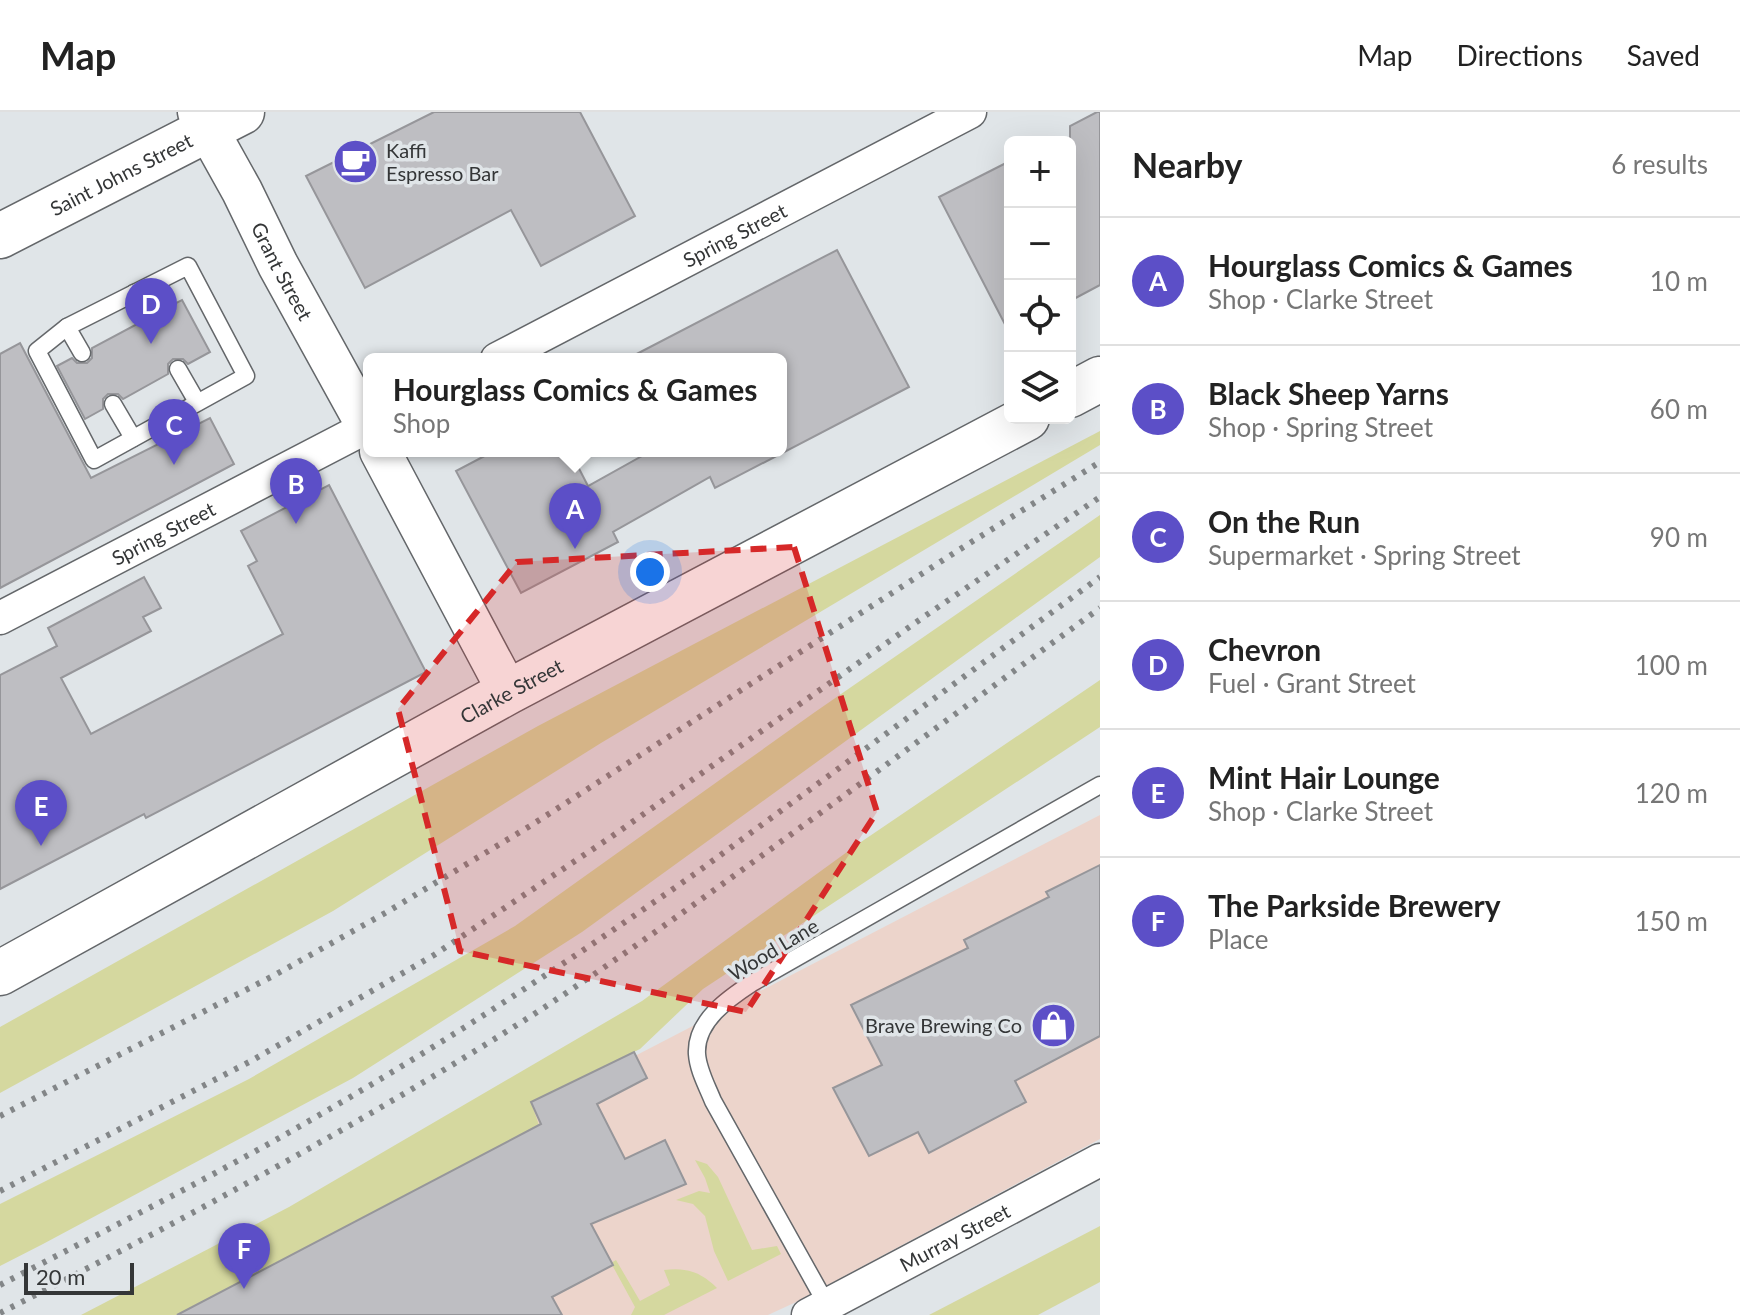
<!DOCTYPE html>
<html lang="en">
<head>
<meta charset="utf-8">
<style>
  :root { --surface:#fff; --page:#f2f2f2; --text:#222; --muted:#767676; --line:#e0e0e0; --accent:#5c4fc7 }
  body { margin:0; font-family:Lato,sans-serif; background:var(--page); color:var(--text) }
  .controls { position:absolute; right:24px; top:24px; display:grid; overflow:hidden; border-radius:12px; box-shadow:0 8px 32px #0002 }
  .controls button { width:72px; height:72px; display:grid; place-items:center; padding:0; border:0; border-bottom:2px solid var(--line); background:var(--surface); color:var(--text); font:40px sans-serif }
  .scale { position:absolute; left:24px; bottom:20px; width:110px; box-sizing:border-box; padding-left:8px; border:4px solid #343637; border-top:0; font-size:22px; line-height:28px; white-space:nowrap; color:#343637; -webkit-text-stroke:6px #e0e5e8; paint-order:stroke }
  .you { position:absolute; left:650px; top:460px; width:28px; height:28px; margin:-20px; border:6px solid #fff; border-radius:50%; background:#1a73e8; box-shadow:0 0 0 12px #1a73e833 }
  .badge { display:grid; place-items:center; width:52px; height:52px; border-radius:50%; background:var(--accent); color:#fff; font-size:26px; font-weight:700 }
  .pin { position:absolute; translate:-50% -66px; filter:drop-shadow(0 2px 4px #0008) }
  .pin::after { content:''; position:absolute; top:42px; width:28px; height:24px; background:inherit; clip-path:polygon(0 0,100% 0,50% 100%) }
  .popup { position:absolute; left:363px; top:241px; width:424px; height:104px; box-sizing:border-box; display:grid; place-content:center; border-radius:12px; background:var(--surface); filter:drop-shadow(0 2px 6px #0005); font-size:26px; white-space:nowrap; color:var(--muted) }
  .popup b { font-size:30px; color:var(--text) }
  .popup::after { content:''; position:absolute; left:50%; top:100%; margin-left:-16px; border:16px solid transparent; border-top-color:var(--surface) }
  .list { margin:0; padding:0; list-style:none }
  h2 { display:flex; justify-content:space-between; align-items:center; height:104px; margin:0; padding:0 32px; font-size:34px }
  h2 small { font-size:26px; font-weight:400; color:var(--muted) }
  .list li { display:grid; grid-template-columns:52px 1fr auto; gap:24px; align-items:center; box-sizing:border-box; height:128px; padding:0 32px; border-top:2px solid var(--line) }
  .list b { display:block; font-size:30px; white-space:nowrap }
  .list p { margin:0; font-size:26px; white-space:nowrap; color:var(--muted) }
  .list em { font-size:26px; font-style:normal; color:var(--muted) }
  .icon { flex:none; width:44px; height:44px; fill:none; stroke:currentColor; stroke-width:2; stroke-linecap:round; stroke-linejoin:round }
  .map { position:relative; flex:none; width:1100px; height:1203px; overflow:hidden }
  header { display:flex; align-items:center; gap:48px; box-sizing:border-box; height:112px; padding:0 40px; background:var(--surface); border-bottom:2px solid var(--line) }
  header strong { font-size:38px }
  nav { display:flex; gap:44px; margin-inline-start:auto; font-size:28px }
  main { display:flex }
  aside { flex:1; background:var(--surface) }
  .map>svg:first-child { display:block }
  .industrial { fill:#ecd4cb }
  .green { fill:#d5d89f }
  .building { fill:#bebec2; stroke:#96969a; stroke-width:2 }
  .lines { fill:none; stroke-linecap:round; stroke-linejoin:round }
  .service-casing { stroke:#64676a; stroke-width:19 }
  .minor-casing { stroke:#64676a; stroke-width:35 }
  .tertiary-casing { stroke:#64676a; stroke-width:43 }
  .secondary-casing { stroke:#64676a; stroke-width:47 }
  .primary-casing { stroke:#64676a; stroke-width:47 }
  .service { stroke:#fff; stroke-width:16 }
  .minor { stroke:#fff; stroke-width:32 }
  .tertiary { stroke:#fff; stroke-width:40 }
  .secondary { stroke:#fff; stroke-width:44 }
  .primary { stroke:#fff; stroke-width:44 }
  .rail { stroke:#838688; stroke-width:6; stroke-dasharray:4 8; stroke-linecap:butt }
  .marked { fill:#d62828; fill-opacity:0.2; stroke:#d62828; stroke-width:6; stroke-dasharray:16 10; stroke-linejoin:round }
  .labels { text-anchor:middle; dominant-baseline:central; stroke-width:7; stroke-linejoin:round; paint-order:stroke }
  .poi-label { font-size:20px; fill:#343637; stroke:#e0e5e8; text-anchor:start }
  .street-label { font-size:20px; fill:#343637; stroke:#e0e5e8 }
</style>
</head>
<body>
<header>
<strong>Map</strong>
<nav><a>Map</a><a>Directions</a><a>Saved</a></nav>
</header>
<main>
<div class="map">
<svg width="1100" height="1203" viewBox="0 0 1100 1203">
  <rect width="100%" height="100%" fill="#e0e5e8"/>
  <!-- industrial -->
  <path class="industrial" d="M 1100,703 L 1100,1027 L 794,1191 L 768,1203 L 135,1203 Z"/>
  <!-- green -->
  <g class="green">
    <path d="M 1100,319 L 1100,333 L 601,631 L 333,799 L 0,981 L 0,915 L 538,614 Z"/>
    <path d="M 1100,403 L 1100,445 L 582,820 L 353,966 L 43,1132 L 0,1154 L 0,1092 L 249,967 L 515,814 L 815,600 Z"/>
    <path d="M 1100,568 L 1100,615 L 703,877 L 640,937 L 531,990 L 539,1013 L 176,1203 L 81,1203 L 289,1095 L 642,889 L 858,732 Z"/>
    <path d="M 695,1048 L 707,1052 L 718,1065 L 752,1138 L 777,1134 L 781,1142 L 728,1169 L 714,1139 L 705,1104 L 693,1092 L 676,1088 L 699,1079 L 710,1081 L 705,1066 Z"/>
    <path d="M 1100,1114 L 1100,1170 L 1038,1203 L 929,1203 Z"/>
    <path d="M 616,1148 L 640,1189 L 670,1173 L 664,1158 C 686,1155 701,1160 717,1176 L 664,1203 L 631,1203 L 635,1195 L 611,1151 Z"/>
  </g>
  <!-- building -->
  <g class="building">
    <path d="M 434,0 L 580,0 L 635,104 L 541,154 L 511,98 L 365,176 L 306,64 Z"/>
    <path d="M 1097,0 L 1100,0 L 1100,173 L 1070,189 L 1070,14 Z"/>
    <path d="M 1010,49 L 1010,222 L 939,85 Z"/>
    <path d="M 837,138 L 909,275 L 715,376 L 710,365 L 613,420 L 618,430 L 521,481 L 456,359 L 494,339 L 570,339 L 588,374 L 651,339 L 781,339 L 781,247 L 627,247 Z"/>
    <path d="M 182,188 L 210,240 L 188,252 L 183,247 L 173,247 L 168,252 L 168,262 L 123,287 L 118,282 L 108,282 L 103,287 L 103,297 L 85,307 L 57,254 L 72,246 L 77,251 L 87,251 L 92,246 L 92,236 L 139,211 L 143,215 L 153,215 L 158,210 L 158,200 Z"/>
    <path d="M 20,231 L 91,366 L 210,306 L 234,352 L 0,476 L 0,242 Z"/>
    <path d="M 329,373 L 426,560 L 146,706 L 144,702 L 0,777 L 0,563 L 57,534 L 48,516 L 144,465 L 161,496 L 143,505 L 151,519 L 61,566 L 91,622 L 283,522 L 248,454 L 257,449 L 241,419 Z"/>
    <path d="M 1100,753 L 1100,924 L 1015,969 L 1026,990 L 929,1041 L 918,1020 L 869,1044 L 833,976 L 882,953 L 851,893 L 968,836 L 964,828 L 1049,785 L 1046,780 Z"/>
    <path d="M 634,940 L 647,966 L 597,992 L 625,1047 L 665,1028 L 686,1072 L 591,1112 L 613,1153 L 552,1185 L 562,1203 L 177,1203 L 541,1012 L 531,990 Z"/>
  </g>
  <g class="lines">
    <defs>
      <g id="service">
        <path d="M 188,154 L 246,264 L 94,348 L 37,239 L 67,215 Z"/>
        <path d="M 134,181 L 148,205"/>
        <path d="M 67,215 L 82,241"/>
        <path d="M 178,257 L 197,290"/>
        <path d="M 113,292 L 133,326"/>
        <path d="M 827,1193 L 713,989 C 707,974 698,958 697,942 C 695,909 729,886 752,871 L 1100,673"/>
      </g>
      <g id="minor">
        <path id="s1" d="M 497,247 L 970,0"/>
        <path id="s2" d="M 0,506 L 369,314"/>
        <path id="s3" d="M 808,1203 L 1100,1048"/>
      </g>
      <g id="tertiary">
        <path id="s4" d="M 198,0 L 242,79 L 278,153 L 369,318"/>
        <path d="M 380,339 L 508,580"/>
      </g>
      <g id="secondary">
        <path d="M 1070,283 L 1100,267"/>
        <path id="s5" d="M 0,861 L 508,580 L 1027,306"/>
      </g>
      <g id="primary">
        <path id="s6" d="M 0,124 L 242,0"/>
      </g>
    </defs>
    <!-- service casing -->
    <use href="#service" class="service-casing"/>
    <!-- minor casing -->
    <use href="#minor" class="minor-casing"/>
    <!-- tertiary casing -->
    <use href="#tertiary" class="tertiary-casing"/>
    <!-- secondary casing -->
    <use href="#secondary" class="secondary-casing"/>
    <!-- primary casing -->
    <use href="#primary" class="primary-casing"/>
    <!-- service -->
    <use href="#service" class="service"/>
    <!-- minor -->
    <use href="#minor" class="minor"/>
    <!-- tertiary -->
    <use href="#tertiary" class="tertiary"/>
    <!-- secondary -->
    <use href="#secondary" class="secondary"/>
    <!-- primary -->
    <use href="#primary" class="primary"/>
    <!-- rail -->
    <g class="rail">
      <path d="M 0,1004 L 273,864 L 387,800 L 530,714 L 965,434 L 1100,350"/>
      <path d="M 0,1079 L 251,949 L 434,843 L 611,725 L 925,504 L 1100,385"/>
      <path d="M 0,1173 C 85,1129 170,1086 254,1040 C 406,956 553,861 696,761 L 1100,465"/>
      <path d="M 0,1201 C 180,1110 357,1014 528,906 C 624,844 716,777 808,710 C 905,639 1003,567 1100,496"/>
    </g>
  </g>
  <!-- marked area -->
  <path class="marked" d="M 794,435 L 877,700 L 746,900 L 460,839 L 398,597 L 517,450 Z"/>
  <!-- icons -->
  <defs>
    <symbol id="cafe-disc" viewBox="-11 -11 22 22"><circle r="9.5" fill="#5c4fc7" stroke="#e0e5e8"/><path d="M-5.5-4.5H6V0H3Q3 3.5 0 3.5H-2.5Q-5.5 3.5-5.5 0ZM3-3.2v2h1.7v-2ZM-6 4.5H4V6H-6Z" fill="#fff"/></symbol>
    <symbol id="shop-disc" viewBox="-11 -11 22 22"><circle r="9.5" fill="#5c4fc7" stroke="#e0e5e8"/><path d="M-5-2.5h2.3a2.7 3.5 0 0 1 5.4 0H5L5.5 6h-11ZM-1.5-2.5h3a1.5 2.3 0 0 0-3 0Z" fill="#fff"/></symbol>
  </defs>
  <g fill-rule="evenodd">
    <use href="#cafe-disc" x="330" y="24" width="51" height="51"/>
    <use href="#shop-disc" x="1028" y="888" width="51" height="51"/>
  </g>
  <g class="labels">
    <!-- poi labels -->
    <g class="poi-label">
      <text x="386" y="38">Kaffi<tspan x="386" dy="23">Espresso Bar</tspan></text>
      <text x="1022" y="913" text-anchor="end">Brave Brewing Co</text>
    </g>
    <!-- street labels -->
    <g class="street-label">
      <text stroke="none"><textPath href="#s6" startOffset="136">Saint Johns Street</textPath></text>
      <text stroke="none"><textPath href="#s1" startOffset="268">Spring Street</textPath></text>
      <text stroke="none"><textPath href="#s4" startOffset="180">Grant Street</textPath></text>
      <text stroke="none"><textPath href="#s2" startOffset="184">Spring Street</textPath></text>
      <text stroke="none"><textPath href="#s5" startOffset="584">Clarke Street</textPath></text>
      <text transform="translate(773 837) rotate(-31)">Wood Lane</text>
      <text stroke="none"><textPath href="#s3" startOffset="166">Murray Street</textPath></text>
    </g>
  </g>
</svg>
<div class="controls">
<button>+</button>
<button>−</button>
<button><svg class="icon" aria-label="locate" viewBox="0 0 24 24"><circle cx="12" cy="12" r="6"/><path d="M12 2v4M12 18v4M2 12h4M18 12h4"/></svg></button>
<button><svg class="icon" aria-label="layers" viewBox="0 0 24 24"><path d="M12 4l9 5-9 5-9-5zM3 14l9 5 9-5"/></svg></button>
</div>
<div class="scale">20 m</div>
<div class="you"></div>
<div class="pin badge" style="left:575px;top:437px">A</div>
<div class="popup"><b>Hourglass Comics &amp; Games</b>Shop</div>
<div class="pin badge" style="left:296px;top:412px">B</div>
<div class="pin badge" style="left:174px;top:353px">C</div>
<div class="pin badge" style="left:151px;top:232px">D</div>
<div class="pin badge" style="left:41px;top:734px">E</div>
<div class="pin badge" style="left:244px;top:1177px">F</div>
</div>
<aside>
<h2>Nearby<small>6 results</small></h2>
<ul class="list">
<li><span class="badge">A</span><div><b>Hourglass Comics &amp; Games</b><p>Shop · Clarke Street</p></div><em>10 m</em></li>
<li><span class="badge">B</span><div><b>Black Sheep Yarns</b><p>Shop · Spring Street</p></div><em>60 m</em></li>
<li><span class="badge">C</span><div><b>On the Run</b><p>Supermarket · Spring Street</p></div><em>90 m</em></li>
<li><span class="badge">D</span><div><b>Chevron</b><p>Fuel · Grant Street</p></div><em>100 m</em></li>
<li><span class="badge">E</span><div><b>Mint Hair Lounge</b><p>Shop · Clarke Street</p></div><em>120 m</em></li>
<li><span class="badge">F</span><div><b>The Parkside Brewery</b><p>Place</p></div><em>150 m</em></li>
</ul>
</aside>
</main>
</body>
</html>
